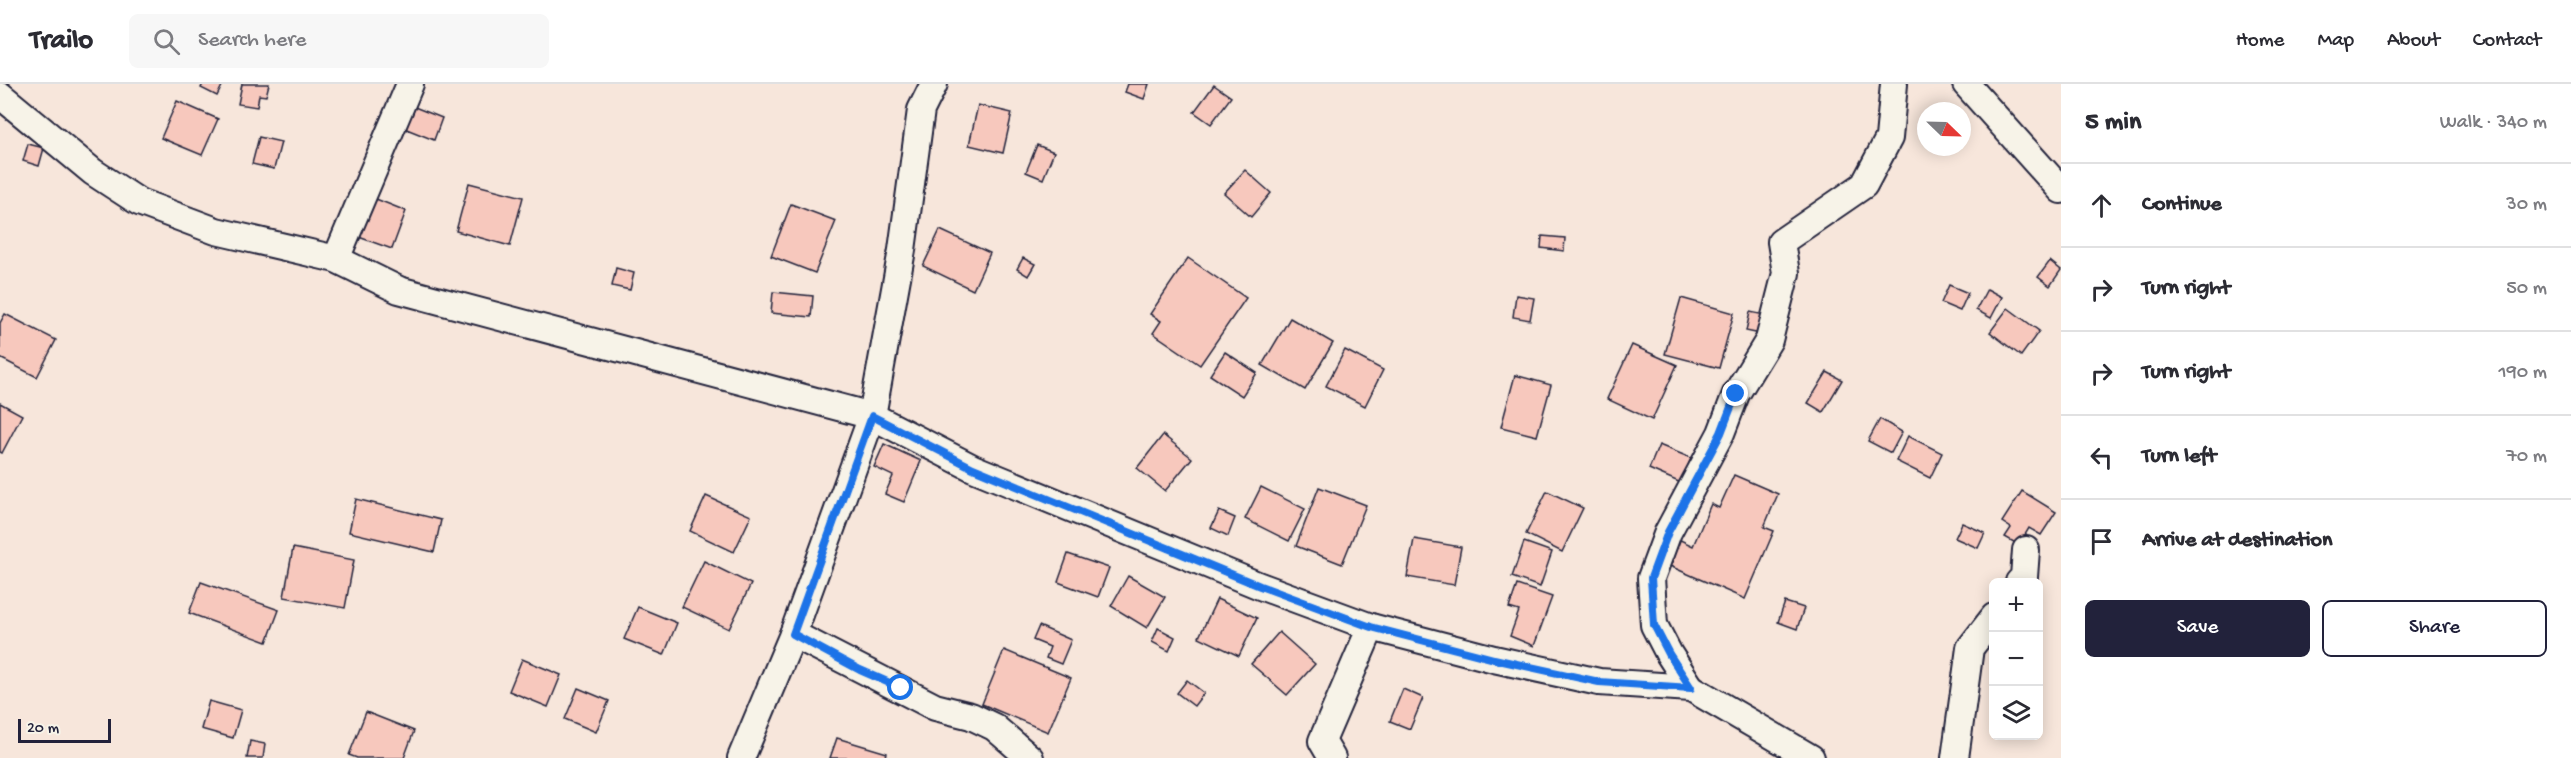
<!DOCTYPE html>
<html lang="en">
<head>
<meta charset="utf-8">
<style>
  :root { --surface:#fff; --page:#f7f7f7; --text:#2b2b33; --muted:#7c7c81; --line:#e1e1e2; --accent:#22223b }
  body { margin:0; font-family:"Gochi Hand",sans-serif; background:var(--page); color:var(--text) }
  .controls { position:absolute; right:18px; bottom:18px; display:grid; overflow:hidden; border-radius:9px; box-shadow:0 3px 15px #0003 }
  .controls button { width:54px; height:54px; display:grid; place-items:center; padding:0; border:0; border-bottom:2px solid var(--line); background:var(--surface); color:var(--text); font:30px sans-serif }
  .compass { position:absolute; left:1917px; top:18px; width:54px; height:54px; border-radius:50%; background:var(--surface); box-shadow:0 3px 15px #0003; rotate:113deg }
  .scale { position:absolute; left:18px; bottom:15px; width:93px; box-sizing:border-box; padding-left:6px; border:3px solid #22223b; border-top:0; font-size:16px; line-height:21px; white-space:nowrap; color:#22223b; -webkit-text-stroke:4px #f7f3e8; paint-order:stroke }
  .stop { position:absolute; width:18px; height:18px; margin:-14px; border:4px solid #1a73e8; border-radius:50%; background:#fff }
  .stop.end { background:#1a73e8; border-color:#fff; box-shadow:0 2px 6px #0008 }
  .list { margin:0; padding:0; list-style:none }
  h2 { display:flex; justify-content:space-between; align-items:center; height:78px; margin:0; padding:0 24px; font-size:26px }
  h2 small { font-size:20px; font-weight:400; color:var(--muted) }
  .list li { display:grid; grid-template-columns:39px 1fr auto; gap:18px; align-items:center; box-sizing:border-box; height:84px; padding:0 24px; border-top:2px solid var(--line) }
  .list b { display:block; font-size:22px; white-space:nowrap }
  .list em { font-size:20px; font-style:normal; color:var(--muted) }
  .actions { display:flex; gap:12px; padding:18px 24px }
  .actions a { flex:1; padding:14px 0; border:2px solid var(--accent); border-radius:9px; text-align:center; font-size:21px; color:var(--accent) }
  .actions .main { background:var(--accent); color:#fff }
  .icon { flex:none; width:33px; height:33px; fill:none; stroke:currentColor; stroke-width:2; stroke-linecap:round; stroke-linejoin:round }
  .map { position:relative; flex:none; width:2061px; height:674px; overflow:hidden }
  header { display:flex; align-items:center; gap:36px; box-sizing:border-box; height:84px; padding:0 30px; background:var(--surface); border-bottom:2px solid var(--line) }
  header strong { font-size:28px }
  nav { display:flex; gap:33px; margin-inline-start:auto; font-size:21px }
  .search { width:420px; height:54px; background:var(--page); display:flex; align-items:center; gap:15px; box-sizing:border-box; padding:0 21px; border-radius:9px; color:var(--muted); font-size:22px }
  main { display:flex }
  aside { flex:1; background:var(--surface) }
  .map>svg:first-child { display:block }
  .building { fill:#f7c8bd; stroke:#22223b; stroke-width:1.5 }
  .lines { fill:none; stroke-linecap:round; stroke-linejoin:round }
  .street-casing { stroke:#22223b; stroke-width:30 }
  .street { stroke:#f7f3e8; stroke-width:26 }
  .route { stroke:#1a73e8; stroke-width:8 }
</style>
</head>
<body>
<header>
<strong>Trailo</strong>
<div class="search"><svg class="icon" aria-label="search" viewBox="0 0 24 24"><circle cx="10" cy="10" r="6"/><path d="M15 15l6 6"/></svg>Search here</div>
<nav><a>Home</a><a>Map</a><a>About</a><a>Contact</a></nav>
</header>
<main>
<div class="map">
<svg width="2061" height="674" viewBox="0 0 2061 674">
  <rect width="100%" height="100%" fill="#f7e6db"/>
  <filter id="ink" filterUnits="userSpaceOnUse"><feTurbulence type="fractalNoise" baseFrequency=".0167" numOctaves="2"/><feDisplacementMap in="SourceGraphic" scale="12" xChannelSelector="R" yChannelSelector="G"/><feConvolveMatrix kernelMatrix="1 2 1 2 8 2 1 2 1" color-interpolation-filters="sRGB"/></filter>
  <g filter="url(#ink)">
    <!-- building -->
    <g class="building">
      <path d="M 203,0 L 223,0 L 217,12 L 201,4 Z"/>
      <path d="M 242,0 L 269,0 L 266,12 L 259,11 L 257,23 L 238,20 Z"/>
      <path d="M 1128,0 L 1149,0 L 1144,15 L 1125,8 Z"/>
      <path d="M 1214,1 L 1231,13 L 1211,40 L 1194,28 Z"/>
      <path d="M 177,17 L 218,35 L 202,71 L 161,54 Z"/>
      <path d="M 407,20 L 442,34 L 434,56 L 399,42 Z"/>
      <path d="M 978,21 L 1012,29 L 1003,69 L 969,61 Z"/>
      <path d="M 259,53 L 281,58 L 274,85 L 252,80 Z"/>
      <path d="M 28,60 L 44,64 L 39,82 L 23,77 Z"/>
      <path d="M 1037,61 L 1054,68 L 1043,95 L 1026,88 Z"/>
      <path d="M 1245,86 L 1271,109 L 1251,133 L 1224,109 Z"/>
      <path d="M 469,99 L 523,113 L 510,162 L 456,147 Z"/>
      <path d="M 371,113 L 406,127 L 392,165 L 356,152 Z"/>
      <path d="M 791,120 L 836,137 L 815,189 L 771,172 Z"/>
      <path d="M 940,146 L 990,169 L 973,206 L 923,182 Z"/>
      <path d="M 1542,152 L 1565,154 L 1564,167 L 1541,164 Z"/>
      <path d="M 1023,174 L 1035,180 L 1028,192 L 1017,185 Z"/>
      <path d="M 1188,174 L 1246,214 L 1200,281 L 1153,249 L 1161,237 L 1150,230 Z"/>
      <path d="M 2050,177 L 2061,186 L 2050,202 L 2038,193 Z"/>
      <path d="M 616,184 L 634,189 L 630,206 L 612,202 Z"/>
      <path d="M 1949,201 L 1968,209 L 1960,227 L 1941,219 Z"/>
      <path d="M 1987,205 L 2002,213 L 1991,234 L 1976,226 Z"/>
      <path d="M 773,208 L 813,212 L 811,233 L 771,229 Z"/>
      <path d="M 1516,211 L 1534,214 L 1530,236 L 1513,233 Z"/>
      <path d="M 1681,214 L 1734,229 L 1719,284 L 1665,270 Z"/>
      <path d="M 2008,224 L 2039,247 L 2021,272 L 1990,248 Z"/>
      <path d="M 1750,228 L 1770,232 L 1765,251 L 1746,247 Z"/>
      <path d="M 5,230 L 56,256 L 37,293 L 0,274 L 0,239 Z"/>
      <path d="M 1290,234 L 1333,259 L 1305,306 L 1262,281 Z"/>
      <path d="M 1632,261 L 1677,281 L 1652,336 L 1607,315 Z"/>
      <path d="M 1345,266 L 1383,286 L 1365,322 L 1326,302 Z"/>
      <path d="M 1225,268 L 1257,289 L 1242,312 L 1210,291 Z"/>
      <path d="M 1827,288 L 1842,296 L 1823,328 L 1808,319 Z"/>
      <path d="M 1515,291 L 1551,301 L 1537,352 L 1501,343 Z"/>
      <path d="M 0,319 L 22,331 L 2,369 L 0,368 Z"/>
      <path d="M 1880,335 L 1902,348 L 1891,369 L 1868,357 Z"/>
      <path d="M 1163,351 L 1192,374 L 1165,407 L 1137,384 Z"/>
      <path d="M 1908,352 L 1942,369 L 1930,394 L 1896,377 Z"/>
      <path d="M 884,360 L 921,377 L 904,418 L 885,410 L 893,392 L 874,383 Z"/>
      <path d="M 1659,361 L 1691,374 L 1681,399 L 1649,385 Z"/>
      <path d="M 1734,391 L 1778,410 L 1764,443 L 1774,447 L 1745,515 L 1663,479 L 1674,453 L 1693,462 L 1711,420 L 1719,424 Z"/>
      <path d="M 1261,403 L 1305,425 L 1289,457 L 1245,435 Z"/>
      <path d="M 1319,403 L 1366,421 L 1342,480 L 1296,462 Z"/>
      <path d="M 1547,407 L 1583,424 L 1562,468 L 1526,450 Z"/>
      <path d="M 2022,407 L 2056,428 L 2041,451 L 2029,444 L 2019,461 L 2005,453 L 2011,444 L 2002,438 Z"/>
      <path d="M 706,412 L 751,432 L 734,468 L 690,447 Z"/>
      <path d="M 356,415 L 441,436 L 434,468 L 349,448 Z"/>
      <path d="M 1219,427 L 1235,434 L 1228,452 L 1211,444 Z"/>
      <path d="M 1962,439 L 1985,449 L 1978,464 L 1955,454 Z"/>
      <path d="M 1414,455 L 1461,463 L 1454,501 L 1407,493 Z"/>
      <path d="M 1524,458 L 1552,468 L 1540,503 L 1512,493 Z"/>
      <path d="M 293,464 L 354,476 L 345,524 L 284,513 Z"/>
      <path d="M 1068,470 L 1109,484 L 1098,513 L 1058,498 Z"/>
      <path d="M 704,477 L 751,500 L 729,545 L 682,523 Z"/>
      <path d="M 1128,492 L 1165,513 L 1147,544 L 1111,522 Z"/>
      <path d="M 201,498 L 279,526 L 267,558 L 189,529 Z"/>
      <path d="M 1517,501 L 1552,513 L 1534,562 L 1510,552 L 1519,527 L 1509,524 Z"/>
      <path d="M 1217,515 L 1257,534 L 1239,572 L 1199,553 Z"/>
      <path d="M 1785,518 L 1804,524 L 1797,545 L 1778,538 Z"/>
      <path d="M 638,523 L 677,539 L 664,571 L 624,555 Z"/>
      <path d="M 1039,542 L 1071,556 L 1061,580 L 1046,574 L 1050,563 L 1033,556 Z"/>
      <path d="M 1158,544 L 1175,553 L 1169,567 L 1152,558 Z"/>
      <path d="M 1279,548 L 1315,580 L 1287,611 L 1251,580 Z"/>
      <path d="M 1004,566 L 1071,594 L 1048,648 L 982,620 Z"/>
      <path d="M 522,575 L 561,591 L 548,623 L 509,607 Z"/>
      <path d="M 1187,596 L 1204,609 L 1194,622 L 1177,609 Z"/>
      <path d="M 578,604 L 609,617 L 596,648 L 565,635 Z"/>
      <path d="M 1403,605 L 1423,614 L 1410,645 L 1390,637 Z"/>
      <path d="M 209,617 L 241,626 L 233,654 L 201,645 Z"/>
      <path d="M 366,628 L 414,647 L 404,674 L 357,674 L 349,671 Z"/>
      <path d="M 837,654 L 887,669 L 885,674 L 830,674 Z"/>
      <path d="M 250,657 L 265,660 L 263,674 L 247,674 Z"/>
    </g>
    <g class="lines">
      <defs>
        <g id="street">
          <path d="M 1966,0 L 2061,106"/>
          <path d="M 0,11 L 93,88 L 139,118 L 216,147 L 336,175 L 399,206 L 872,332 L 973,384 L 1260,502 L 1371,543 L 1494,575 L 1599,598 L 1691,604 L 1811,674"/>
          <path d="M 336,175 L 410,0"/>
          <path d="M 2019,498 L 2024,493 L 2026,466"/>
          <path d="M 793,550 L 935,623 L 971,632 L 994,643 L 1030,674"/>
          <path d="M 1691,604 L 1669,570 L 1654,541 L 1651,494 L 1668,448 L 1721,349 L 1736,310 L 1769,256 L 1786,189 L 1781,158 L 1864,101 L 1889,54 L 1894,0"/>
          <path d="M 741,674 L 793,550 L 872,332 L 902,166 L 921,26 L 934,0"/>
          <path d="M 1332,674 L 1322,657 L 1371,543"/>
          <path d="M 1955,674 L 1970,564 L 1994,533"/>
        </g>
      </defs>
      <!-- street casing -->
      <use href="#street" class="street-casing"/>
      <!-- street -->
      <use href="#street" class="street"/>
    </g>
  </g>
  <g class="lines" filter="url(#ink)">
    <!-- route -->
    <path class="route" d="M 901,604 L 860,586 L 793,550 L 872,332 L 973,384 L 1260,502 L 1371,543 L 1494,575 L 1599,598 L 1691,604 L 1669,570 L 1654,541 L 1651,494 L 1668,448 L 1721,349 L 1736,310"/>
  </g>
</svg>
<div class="controls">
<button>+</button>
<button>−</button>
<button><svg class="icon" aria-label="layers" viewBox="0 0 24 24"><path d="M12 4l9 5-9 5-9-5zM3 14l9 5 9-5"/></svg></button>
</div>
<svg class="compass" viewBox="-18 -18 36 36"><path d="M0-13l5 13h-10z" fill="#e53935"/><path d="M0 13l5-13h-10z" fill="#7c7c81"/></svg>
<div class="scale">20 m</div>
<div class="stop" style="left:901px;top:604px"></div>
<div class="stop end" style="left:1736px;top:310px"></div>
</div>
<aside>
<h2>5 min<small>Walk · 340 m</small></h2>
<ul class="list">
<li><svg class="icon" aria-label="ahead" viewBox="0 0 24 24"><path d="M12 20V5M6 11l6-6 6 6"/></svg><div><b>Continue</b></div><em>30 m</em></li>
<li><svg class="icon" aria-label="right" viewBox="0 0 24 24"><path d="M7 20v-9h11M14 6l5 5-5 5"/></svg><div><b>Turn right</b></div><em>50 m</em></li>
<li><svg class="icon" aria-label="right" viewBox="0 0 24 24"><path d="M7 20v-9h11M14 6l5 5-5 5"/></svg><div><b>Turn right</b></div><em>190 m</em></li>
<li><svg class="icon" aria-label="left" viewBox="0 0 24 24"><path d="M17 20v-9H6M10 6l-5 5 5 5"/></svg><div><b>Turn left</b></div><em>70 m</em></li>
<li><svg class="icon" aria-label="arrive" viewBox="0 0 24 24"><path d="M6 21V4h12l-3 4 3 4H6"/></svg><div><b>Arrive at destination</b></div></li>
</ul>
<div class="actions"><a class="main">Save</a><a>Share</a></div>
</aside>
</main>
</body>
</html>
